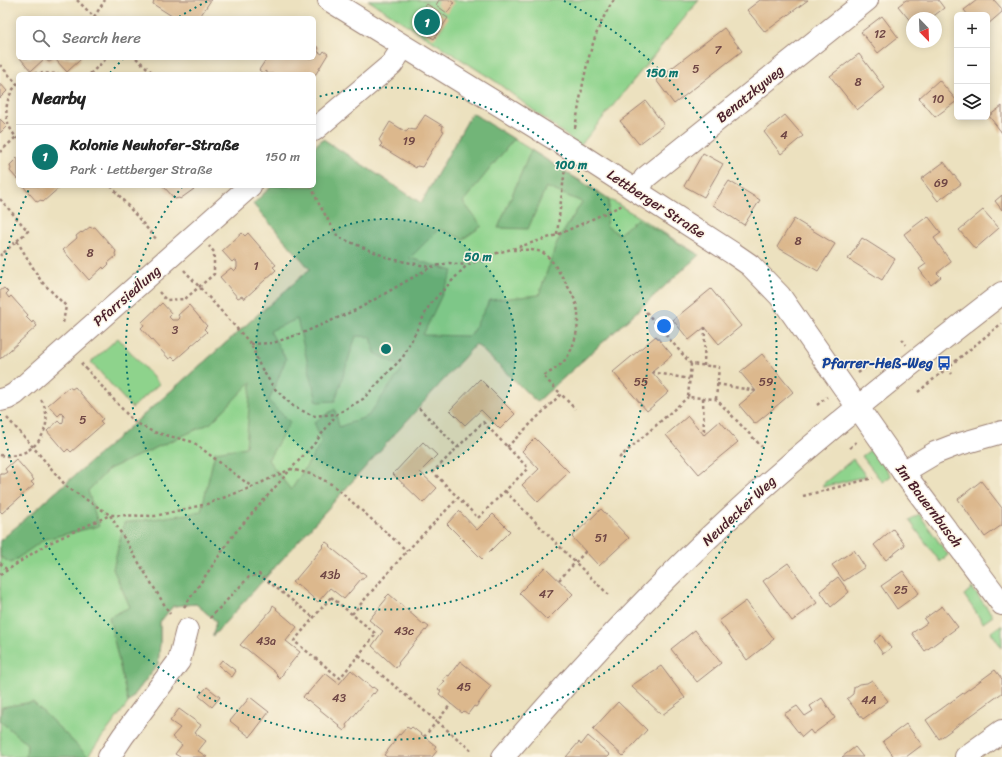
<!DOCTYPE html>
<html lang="en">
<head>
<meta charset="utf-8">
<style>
  :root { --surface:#fff; --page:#f6f6f6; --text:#222; --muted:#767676; --line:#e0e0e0; --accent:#0f766e }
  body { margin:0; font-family:Sriracha,sans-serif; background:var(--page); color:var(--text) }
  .controls { position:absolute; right:12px; top:12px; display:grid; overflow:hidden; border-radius:6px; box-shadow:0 2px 10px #0003 }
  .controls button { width:36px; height:36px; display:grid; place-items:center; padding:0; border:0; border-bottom:1px solid var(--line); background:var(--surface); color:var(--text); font:20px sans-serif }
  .compass { position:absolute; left:906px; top:12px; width:36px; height:36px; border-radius:50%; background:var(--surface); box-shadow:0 2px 10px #0003; rotate:157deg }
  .you { position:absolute; left:664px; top:326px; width:14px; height:14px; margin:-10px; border:3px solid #fff; border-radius:50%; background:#1a73e8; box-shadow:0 0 0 6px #1a73e833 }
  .badge { display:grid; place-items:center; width:26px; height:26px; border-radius:50%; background:var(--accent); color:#fff; font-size:13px; font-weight:700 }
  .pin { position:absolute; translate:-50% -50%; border:2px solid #fff; box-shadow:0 1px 4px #0006 }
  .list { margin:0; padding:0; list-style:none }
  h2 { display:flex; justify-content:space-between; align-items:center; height:52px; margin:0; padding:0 16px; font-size:17px }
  h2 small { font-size:13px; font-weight:400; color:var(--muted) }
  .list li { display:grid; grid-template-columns:26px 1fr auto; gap:12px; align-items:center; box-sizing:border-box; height:64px; padding:0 16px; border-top:1px solid var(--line) }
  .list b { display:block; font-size:15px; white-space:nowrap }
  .list p { margin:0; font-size:13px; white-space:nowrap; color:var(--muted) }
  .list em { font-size:13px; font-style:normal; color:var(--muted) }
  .icon { flex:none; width:22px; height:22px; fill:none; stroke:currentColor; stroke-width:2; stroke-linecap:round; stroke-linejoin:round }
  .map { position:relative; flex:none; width:1002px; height:757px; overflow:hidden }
  .search { position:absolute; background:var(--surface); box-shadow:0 2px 10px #0003; left:16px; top:16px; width:300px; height:44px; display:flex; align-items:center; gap:10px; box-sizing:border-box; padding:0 14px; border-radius:6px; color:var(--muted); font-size:15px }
  .panel { position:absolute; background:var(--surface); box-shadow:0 2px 10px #0003; left:16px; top:72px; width:300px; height:116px; border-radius:6px }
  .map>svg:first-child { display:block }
  .green { fill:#8ed38c; stroke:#6c795c }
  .forest { fill:#72b578; stroke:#5e6a52; fill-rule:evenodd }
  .building { fill:#dcb88d }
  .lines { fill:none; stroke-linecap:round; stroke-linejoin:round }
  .minor-casing { stroke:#9b8075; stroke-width:24 }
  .path { stroke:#9b8075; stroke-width:2.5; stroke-dasharray:3 3; stroke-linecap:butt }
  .minor { stroke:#fff; stroke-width:22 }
  .ring { fill:none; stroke:#0f766e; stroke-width:2; stroke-dasharray:2 4 }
  .labels { text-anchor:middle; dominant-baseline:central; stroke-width:3; stroke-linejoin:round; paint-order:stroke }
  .number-label { font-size:12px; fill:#6e4544 }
  .street-label { font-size:14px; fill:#4a1f2b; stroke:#fcf5e5 }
  .transit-label { font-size:14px; font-weight:bold; fill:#164399; stroke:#fcf5e5; text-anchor:end }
  .centre { fill:#0f766e; stroke:#fcf5e5; stroke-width:2 }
  .ring-label { font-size:12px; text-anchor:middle; font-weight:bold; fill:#0f766e; stroke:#fcf5e5; stroke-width:3; stroke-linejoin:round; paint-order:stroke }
</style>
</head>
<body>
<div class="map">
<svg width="1002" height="757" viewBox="0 0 1002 757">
  <rect width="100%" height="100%" fill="#fcf5e5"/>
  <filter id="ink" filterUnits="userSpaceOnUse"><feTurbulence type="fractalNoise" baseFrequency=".025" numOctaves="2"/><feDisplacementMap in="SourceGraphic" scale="8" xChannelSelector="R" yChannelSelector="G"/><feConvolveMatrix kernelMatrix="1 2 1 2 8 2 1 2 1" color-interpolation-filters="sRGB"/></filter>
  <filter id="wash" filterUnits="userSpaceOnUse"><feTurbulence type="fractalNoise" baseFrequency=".012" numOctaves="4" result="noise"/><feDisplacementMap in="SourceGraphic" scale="16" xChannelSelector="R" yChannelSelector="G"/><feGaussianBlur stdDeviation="0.9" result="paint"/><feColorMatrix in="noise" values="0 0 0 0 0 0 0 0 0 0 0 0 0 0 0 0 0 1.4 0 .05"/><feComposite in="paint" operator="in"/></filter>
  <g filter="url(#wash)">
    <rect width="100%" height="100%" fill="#ece1bf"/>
    <!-- green -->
    <g class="green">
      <path d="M 368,0 L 699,0 L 580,146 L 495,81 Z"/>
      <path d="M 472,113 L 699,255 L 537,402 L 476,344 L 213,636 L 216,621 L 196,604 L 173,606 L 160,622 L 160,643 L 158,664 L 87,757 L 0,757 L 0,541 L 310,269 L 253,204 L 272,186 L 314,186 L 314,147 L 323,139 L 421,203 Z"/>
      <path d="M 118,338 L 159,384 L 132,408 L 91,362 Z"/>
      <path d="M 872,449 L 891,476 L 882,482 L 862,456 Z"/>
      <path d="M 853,459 L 866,476 L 823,487 L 823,484 Z"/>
      <path d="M 919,514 L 948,555 L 940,562 L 909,520 Z"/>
      <path d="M 972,588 L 993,616 L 983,623 L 964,595 Z"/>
      <path d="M 1001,625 L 1002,626 L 1002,648 L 991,632 Z"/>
    </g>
    <!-- forest -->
    <g class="forest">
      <path d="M 472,113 L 514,139 L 463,202 L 482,226 L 463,239 L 439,229 L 410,258 L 453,271 L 423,335 L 470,336 L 490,300 L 539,295 L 557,242 L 582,202 L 546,187 L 528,229 L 498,228 L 531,150 L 609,200 L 606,226 L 619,234 L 637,219 L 699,255 L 537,402 L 476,344 L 213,636 L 216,621 L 196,604 L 173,606 L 160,622 L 160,643 L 158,664 L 128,703 L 109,617 L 130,607 L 113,569 L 124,523 L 201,512 L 215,452 L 246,447 L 251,382 L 211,423 L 109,469 L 88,491 L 99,526 L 45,539 L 11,563 L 0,557 L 0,541 L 310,269 L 253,204 L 272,186 L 314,186 L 314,147 L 323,139 L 421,203 ZM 297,319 L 317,402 L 335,401 L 356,336 L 371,337 L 375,353 L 403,368 L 368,416 L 339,427 L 335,409 L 314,422 L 322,442 L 291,490 L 268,460 L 290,422 L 269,401 L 286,359 L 270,331 Z"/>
      <path d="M 33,702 L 88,756 L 87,757 L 26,757 L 27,744 L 0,721 L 2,707 Z"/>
    </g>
    <g id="blocks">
      <!-- building -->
      <g class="building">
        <path d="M 154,0 L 211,0 L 199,18 L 175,18 L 153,4 Z"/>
        <path d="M 439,0 L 450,0 L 454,3 L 447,13 L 436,5 Z"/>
        <path d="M 760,0 L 808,0 L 765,32 L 747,10 Z"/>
        <path d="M 906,0 L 938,0 L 944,8 L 931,18 L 912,18 L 912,23 L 898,6 Z"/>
        <path d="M 977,0 L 994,0 L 1002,9 L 1002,12 L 987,25 L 987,15 L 968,15 L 964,10 Z"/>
        <path d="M 427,4 L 448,18 L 434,39 L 417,28 L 424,18 L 419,14 Z"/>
        <path d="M 882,16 L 898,37 L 878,53 L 861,32 Z"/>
        <path d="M 724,28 L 742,51 L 674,104 L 656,80 Z"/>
        <path d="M 314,45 L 319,48 L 317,51 L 322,54 L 324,51 L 328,54 L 314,77 L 314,74 L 269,74 L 265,71 L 264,74 L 259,70 L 267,58 L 314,58 Z"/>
        <path d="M 859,54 L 885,88 L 857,110 L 830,76 Z"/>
        <path d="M 20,58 L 80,58 L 81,59 L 67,72 L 55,59 L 49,62 L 44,59 L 31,71 Z"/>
        <path d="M 939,80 L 957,101 L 935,117 L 919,98 Z"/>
        <path d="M 0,83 L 7,91 L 0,98 Z"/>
        <path d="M 646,101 L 664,125 L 639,144 L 620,121 Z"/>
        <path d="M 1002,106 L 1002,133 L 989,116 Z"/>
        <path d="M 425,115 L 443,126 L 442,130 L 444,131 L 422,167 L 417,166 L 416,168 L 380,146 L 382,144 L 379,140 L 390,122 L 406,132 L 409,129 L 415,130 Z"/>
        <path d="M 785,115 L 803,136 L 781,154 L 764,132 Z"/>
        <path d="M 0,119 L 7,126 L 0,133 Z"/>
        <path d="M 703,153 L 723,164 L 704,197 L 684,186 Z"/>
        <path d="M 18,157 L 18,180 L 10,171 L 11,169 L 10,165 Z"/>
        <path d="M 944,162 L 961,184 L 938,201 L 921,179 Z"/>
        <path d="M 729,181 L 760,200 L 744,225 L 713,205 Z"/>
        <path d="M 23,186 L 61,186 L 43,202 L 41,200 L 37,202 Z"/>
        <path d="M 163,186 L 195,186 L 193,188 L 194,189 L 180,199 L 179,198 L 175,199 Z"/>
        <path d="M 1002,195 L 1002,210 L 995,201 Z"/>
        <path d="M 983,210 L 999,228 L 975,249 L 959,230 Z"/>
        <path d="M 928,216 L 941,233 L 934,238 L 951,262 L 937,273 L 941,277 L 931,285 L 919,269 L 926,264 L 904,234 Z"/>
        <path d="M 794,219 L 835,244 L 818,271 L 777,247 Z"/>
        <path d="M 90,227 L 91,228 L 95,227 L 116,251 L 115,254 L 116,256 L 108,263 L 109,264 L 104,269 L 103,267 L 89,280 L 63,250 L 77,238 L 76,236 L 81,232 L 82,233 Z"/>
        <path d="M 242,233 L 245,236 L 248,233 L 276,265 L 273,267 L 276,270 L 244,299 L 242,296 L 238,298 L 220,277 L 231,268 L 234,271 L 237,268 L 237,262 L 234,260 L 232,262 L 222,251 Z"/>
        <path d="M 862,238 L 895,259 L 882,280 L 848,259 Z"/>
        <path d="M 4,288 L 8,292 L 6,294 L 9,298 L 11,296 L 28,315 L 26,317 L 32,323 L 33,321 L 37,326 L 0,359 L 0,291 Z"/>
        <path d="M 711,289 L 741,326 L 719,344 L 705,327 L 689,340 L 673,320 Z"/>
        <path d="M 162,303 L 172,314 L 169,317 L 172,320 L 178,320 L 180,318 L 178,315 L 189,305 L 207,326 L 204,329 L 207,332 L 175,360 L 172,357 L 169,359 L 141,328 L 144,325 L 142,322 Z"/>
        <path d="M 656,336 L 672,355 L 652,372 L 669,392 L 647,411 L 613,372 Z"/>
        <path d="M 762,354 L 793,392 L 755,424 L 739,405 L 756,391 L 740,372 Z"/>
        <path d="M 480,379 L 515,414 L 500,429 L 481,410 L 465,425 L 450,410 Z"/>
        <path d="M 69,387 L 72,389 L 75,387 L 103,419 L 100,421 L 103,424 L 71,452 L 68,449 L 65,452 L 47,431 L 58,421 L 61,424 L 63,422 L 64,416 L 61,413 L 58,416 L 48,405 Z"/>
        <path d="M 688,416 L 704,435 L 720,421 L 738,442 L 699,474 L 666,435 Z"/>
        <path d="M 535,438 L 569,472 L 538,502 L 522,485 L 539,469 L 522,451 Z"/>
        <path d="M 423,442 L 437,455 L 420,472 L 437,488 L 423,503 L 393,474 Z"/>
        <path d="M 16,459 L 34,480 L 31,482 L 34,485 L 2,513 L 0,511 L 0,474 L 4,474 L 7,472 L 5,469 Z"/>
        <path d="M 981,481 L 1002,508 L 1002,525 L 985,537 L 958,499 Z"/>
        <path d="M 601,509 L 629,538 L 599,566 L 572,537 Z"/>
        <path d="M 459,511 L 477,530 L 493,514 L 510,531 L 482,559 L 447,524 Z"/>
        <path d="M 893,529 L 905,545 L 886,560 L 874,545 Z"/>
        <path d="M 326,542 L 330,545 L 329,546 L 362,573 L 362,572 L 366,575 L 363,579 L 361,579 L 344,599 L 330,588 L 318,602 L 297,584 L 296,585 L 292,582 L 296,579 L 323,547 L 322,546 Z"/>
        <path d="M 854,550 L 865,567 L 844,581 L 832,565 Z"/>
        <path d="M 788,563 L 817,603 L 792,621 L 763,581 Z"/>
        <path d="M 545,567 L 573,594 L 547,620 L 519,593 Z"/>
        <path d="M 903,571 L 919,593 L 897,609 L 881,586 Z"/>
        <path d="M 838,577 L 849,592 L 831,607 L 820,591 Z"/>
        <path d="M 389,594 L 424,625 L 425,624 L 429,627 L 426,631 L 425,630 L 398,663 L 399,664 L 396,668 L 372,646 L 383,631 L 369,620 L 387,598 L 385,598 Z"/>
        <path d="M 746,601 L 774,639 L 747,660 L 719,621 Z"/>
        <path d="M 273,605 L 277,608 L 276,609 L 297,627 L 286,641 L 300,652 L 283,673 L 283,674 L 280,679 L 276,675 L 277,674 L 244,647 L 244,648 L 240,645 L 271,610 Z"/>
        <path d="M 942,606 L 958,627 L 925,651 L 912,633 L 927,623 L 924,619 Z"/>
        <path d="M 695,630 L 721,663 L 697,682 L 671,649 Z"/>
        <path d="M 881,635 L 891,648 L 883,654 L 874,641 Z"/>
        <path d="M 222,660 L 236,671 L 232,677 L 218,665 Z"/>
        <path d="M 460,661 L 491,686 L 476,707 L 474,706 L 468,714 L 464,711 L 462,713 L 439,694 L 441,691 L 438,689 L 445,681 L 443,680 L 447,675 L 449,676 Z"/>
        <path d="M 661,666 L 685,698 L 662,715 L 631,686 Z"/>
        <path d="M 351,670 L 372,688 L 373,687 L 377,690 L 374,694 L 373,693 L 346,725 L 347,727 L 344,731 L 339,727 L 340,726 L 308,700 L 307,701 L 303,697 L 306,693 L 307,694 L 325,673 L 339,684 Z"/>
        <path d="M 995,670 L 1002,679 L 1002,693 L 939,739 L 926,720 Z"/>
        <path d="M 872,680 L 888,701 L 863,719 L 847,699 L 853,694 L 854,687 L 859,684 L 867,683 Z"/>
        <path d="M 207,687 L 220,697 L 212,707 L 199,696 Z"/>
        <path d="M 250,697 L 269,712 L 250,737 L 230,721 Z"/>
        <path d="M 822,698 L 835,718 L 813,734 L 810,730 L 802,737 L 784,714 L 797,706 L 805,716 L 813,711 L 810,706 Z"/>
        <path d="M 618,702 L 647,730 L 623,756 L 593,729 Z"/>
        <path d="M 179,709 L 201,725 L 195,733 L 206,741 L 198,751 L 207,757 L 180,757 L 175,754 L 182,745 L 172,737 L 180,728 L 170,721 Z"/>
        <path d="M 906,724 L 922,745 L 906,757 L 894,757 L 883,741 Z"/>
        <path d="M 407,727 L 410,729 L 412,727 L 436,746 L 434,749 L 437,751 L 432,757 L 387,757 L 384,755 L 395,741 L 394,740 L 399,734 L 400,735 Z"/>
        <path d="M 588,736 L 610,755 L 608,757 L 566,757 L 579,742 L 581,745 Z"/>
        <path d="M 855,747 L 863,757 L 842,757 Z"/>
      </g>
    </g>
  </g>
  <g filter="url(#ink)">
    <use href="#blocks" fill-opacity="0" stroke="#9b8075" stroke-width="1"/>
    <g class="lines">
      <defs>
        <g id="minor">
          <path d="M 329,0 L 579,154 L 734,254 L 750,265 L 780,296 L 903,472 L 1002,604"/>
          <path d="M 314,130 L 392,64 L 403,47"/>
          <path d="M 638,191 L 645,178 L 867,0"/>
          <path d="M 0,400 L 8,398 L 15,394 L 250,186"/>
          <path d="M 903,472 L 935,453 L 953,446 L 1002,432"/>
          <path d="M 109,757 L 123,736 L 179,661 L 187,630"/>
          <path d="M 503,757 C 589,656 680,559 781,472 C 852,410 927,351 1002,293"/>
          <path d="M 966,757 L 1002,731"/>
        </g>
      </defs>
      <!-- minor casing -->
      <use href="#minor" class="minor-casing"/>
      <!-- path -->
      <g class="path">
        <path d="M 77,0 L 95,18"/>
        <path d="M 94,17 L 105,0"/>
        <path d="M 136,58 L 154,74"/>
        <path d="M 0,65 L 17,84"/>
        <path d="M 34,74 L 36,73 L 59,74"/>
        <path d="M 90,74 L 107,58"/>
        <path d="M 18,83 C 3,99 2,123 18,139"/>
        <path d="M 575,128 C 583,85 588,37 614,0"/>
        <path d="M 0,152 L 16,137"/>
        <path d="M 111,186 L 157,240"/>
        <path d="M 311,186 L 319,204 L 338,237 L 391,259 L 431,267 L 449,263 L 466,265"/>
        <path d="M 0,199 L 28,231 L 1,255 L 0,254"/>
        <path d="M 557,234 L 565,168"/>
        <path d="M 17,241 L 41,281 L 66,306 L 63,323"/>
        <path d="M 513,250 C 523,250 538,248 546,255 C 553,261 559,272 564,280 C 570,290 577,301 578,313 C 579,328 574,349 565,360 C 559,367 551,372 543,376 L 561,394"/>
        <path d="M 184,270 L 251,344 L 260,366 L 274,388 L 294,407 L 314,416 L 336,414"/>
        <path d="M 159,292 L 166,300 L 185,299 L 214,274 L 214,252 L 209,246"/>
        <path d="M 646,312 L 691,364"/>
        <path d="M 902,339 L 906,345"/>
        <path d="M 251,344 L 273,343 L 305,332 L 358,309 L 431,267"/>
        <path d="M 81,363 L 133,421 L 153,432 L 193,442 L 252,487"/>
        <path d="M 944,363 L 952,374"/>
        <path d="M 704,366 L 705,327"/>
        <path d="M 652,372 L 689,379"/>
        <path d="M 858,373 L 867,366"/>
        <path d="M 717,384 L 756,391"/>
        <path d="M 918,392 L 1002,323"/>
        <path d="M 703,398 L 704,435"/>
        <path d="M 716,399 L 719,367 L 691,364 L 688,397 L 716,399 L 762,447"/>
        <path d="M 817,405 L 827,397"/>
        <path d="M 419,408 L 458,448"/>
        <path d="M 7,418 L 27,440 L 67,487 L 110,515 L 155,516 L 207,504 L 252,487 L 291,469 L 314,444 L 337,414 L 363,399 L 403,357 L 430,304 L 467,265 L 497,253 L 512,249 L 557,235 L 623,205"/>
        <path d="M 483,422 L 528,468 L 478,518 L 433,472 Z"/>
        <path d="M 507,447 L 561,394 L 575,409"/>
        <path d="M 850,448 L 858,440"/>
        <path d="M 0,455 C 33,462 59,426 40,398"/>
        <path d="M 619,458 L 688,397"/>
        <path d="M 505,491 L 575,562 L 610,596"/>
        <path d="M 803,496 L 873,478"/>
        <path d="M 0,563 L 7,570"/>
        <path d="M 0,575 L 45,545 L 110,515 L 170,614"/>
        <path d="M 559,580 L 586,551"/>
        <path d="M 331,597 L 376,634 L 340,678 L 294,641 Z"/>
        <path d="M 184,607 L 234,534 L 291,469 L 314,475 L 333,485 L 407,551"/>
        <path d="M 352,614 L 407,551 L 458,498"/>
        <path d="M 210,618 L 249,577 L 259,574 L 314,618"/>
        <path d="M 359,656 L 471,750"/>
        <path d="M 424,737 L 451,704"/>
      </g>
      <!-- minor -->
      <use href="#minor" class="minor"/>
    </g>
  </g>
  <!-- distance rings -->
  <circle cx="386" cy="349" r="130" fill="#0f766e" fill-opacity=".12"/>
  <g class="ring">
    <circle cx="386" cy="349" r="130"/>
    <path d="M314 98A261 261 0 1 1 182 187"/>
    <path d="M0 284A391 391 0 0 1 30 187M110 73A391 391 0 0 1 124 58M179 17A391 391 0 0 1 208 1M564 1A391 391 0 1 1 0 414"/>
  </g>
  <!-- icons -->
  <defs>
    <symbol id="bus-bare" viewBox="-9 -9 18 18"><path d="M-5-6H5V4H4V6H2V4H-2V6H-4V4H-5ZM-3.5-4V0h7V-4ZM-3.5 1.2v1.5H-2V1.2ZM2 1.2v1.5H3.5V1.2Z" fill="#1a4fb4" stroke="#fcf5e5" stroke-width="2.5" paint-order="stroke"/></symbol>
  </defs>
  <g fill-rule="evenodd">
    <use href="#bus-bare" x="934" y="353" width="20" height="20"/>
  </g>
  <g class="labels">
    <!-- number labels -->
    <g class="number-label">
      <text x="880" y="34">12</text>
      <text x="718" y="50">7</text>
      <text x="696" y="69">5</text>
      <text x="858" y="82">8</text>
      <text x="938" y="99">10</text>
      <text x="784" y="135">4</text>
      <text x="409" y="141">19</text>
      <text x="941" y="183">69</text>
      <text x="798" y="241">8</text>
      <text x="90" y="253">8</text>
      <text x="256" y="266">1</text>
      <text x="175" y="330">3</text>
      <text x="641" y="382">55</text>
      <text x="766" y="382">59</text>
      <text x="83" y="420">5</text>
      <text x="601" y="538">51</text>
      <text x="330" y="575">43b</text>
      <text x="901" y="590">25</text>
      <text x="546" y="594">47</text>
      <text x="404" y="631">43c</text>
      <text x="266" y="641">43a</text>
      <text x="464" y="687">45</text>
      <text x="339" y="698">43</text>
      <text x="869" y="700">4A</text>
    </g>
    <!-- street labels -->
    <g class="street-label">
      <text transform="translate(750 94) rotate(-39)">Benatzkyweg</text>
      <text transform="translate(656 204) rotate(33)">Lettberger Straße</text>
      <text transform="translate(127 296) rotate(-41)">Pfarrsiedlung</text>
      <text transform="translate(929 506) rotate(53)">Im Bauernbusch</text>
      <text transform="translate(739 511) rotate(-43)">Neudecker Weg</text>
    </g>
    <!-- transit labels -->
    <g class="transit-label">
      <text x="933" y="363">Pfarrer-Heß-Weg</text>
    </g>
  </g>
  <circle cx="386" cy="349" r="6" class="centre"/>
  <g class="ring-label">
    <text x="662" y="77">150 m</text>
    <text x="571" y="169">100 m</text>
    <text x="478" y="261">50 m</text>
  </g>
</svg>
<div class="controls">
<button>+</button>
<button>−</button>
<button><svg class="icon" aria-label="layers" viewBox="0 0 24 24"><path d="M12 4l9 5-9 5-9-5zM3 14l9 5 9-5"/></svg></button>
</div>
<svg class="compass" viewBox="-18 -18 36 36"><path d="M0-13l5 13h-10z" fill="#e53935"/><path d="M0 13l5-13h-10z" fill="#767676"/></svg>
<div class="you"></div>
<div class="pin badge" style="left:427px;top:22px">1</div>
<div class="search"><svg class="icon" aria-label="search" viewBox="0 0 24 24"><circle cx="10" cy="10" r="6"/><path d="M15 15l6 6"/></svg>Search here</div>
<section class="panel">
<h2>Nearby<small></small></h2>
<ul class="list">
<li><span class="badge">1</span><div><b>Kolonie Neuhofer-Straße</b><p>Park · Lettberger Straße</p></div><em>150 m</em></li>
</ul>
</section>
</div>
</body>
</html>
